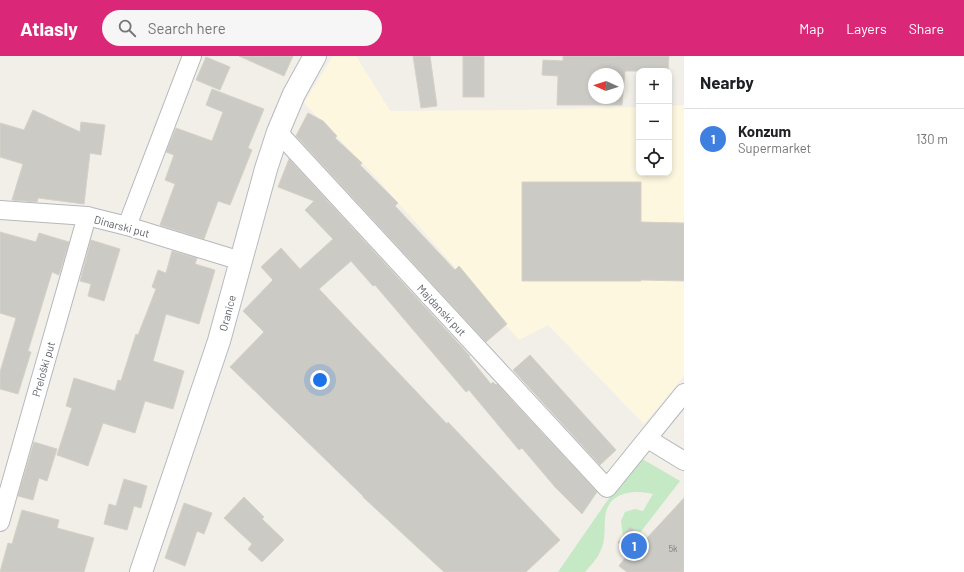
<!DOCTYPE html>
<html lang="en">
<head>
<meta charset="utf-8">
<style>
  :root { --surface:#fff; --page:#f6f6f6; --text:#202124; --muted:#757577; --line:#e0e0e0; --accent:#db2777 }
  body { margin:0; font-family:Barlow,sans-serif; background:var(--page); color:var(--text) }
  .controls { position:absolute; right:12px; top:12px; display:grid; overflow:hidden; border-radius:8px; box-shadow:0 2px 6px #0003 }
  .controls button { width:36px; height:36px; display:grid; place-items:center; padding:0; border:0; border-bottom:1px solid var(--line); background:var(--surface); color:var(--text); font:20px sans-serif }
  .compass { position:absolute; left:588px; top:12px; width:36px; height:36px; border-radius:50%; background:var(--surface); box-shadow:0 2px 6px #0003; rotate:273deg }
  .you { position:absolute; left:320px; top:324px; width:14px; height:14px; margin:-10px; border:3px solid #fff; border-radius:50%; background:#1a73e8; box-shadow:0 0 0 6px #1a73e833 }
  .badge { display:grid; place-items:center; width:26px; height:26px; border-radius:50%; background:var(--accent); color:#fff; font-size:13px; font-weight:700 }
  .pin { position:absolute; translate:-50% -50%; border:2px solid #fff; box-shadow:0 1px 4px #0006 }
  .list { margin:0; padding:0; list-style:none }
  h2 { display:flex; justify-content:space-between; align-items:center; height:52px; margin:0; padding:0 16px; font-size:17px }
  h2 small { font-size:13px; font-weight:400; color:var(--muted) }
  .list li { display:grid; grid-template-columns:26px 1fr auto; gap:12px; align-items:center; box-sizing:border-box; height:60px; padding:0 16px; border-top:1px solid var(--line) }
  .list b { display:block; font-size:15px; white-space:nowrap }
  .list p { margin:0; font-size:13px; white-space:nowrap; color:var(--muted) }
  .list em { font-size:13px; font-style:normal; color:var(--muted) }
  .icon { flex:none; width:22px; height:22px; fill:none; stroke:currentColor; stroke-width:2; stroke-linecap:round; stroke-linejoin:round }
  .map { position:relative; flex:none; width:684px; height:516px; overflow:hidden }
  header { display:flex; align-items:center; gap:24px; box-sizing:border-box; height:56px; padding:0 20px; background:var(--accent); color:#fff }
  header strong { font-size:19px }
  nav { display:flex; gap:22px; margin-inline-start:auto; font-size:14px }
  .search { width:280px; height:36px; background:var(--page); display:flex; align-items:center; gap:10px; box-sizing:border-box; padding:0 14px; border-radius:22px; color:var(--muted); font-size:15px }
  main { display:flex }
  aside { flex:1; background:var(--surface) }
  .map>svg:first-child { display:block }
  .commercial { fill:#fef7e0 }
  .green { fill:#c5e8c5 }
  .building { fill:#cccac5; stroke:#d6d1c6; fill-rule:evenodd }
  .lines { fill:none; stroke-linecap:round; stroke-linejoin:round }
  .street-casing { stroke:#b5b8bc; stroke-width:20 }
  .secondary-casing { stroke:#b6babf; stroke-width:24 }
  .street { stroke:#fff; stroke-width:18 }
  .secondary { stroke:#fff; stroke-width:22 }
  .labels { text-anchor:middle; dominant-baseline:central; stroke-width:4; stroke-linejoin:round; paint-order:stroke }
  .number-label { font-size:9px; fill:#7a7d7f }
  .street-label { font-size:11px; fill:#5f6368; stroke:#fff }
</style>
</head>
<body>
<header>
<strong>Atlasly</strong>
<div class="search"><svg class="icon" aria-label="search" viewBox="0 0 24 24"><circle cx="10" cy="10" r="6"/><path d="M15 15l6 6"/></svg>Search here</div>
<nav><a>Map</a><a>Layers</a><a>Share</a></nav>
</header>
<main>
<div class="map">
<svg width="684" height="516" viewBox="0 0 684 516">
  <rect width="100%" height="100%" fill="#f1efe8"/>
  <!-- commercial -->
  <path class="commercial" d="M 333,0 L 356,0 L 390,55 L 523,54 L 639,51 L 639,117 L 669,117 L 669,50 L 684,49 L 684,320 L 644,368 L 548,269 L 519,284 L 374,119 L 304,47 Z"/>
  <!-- green -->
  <path class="green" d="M 640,403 L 644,404 L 680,425 L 639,478 L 630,471 L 623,480 L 621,465 L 625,456 L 635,453 L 643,455 L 653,438 C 633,433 607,436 605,462 C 604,473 606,485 600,496 C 597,503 590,510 585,516 L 558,516 L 625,419 Z"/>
  <!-- building -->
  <g class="building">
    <path d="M 239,0 L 293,0 L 284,20 Z"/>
    <path d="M 413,0 L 430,0 L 437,50 L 421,52 Z"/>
    <rect x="463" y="0" width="21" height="41"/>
    <path d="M 563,0 L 669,0 L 668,15 L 625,15 L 622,49 L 557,49 L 558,20 L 542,19 L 543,4 L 563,5 ZM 594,18 L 618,18 L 618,42 L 594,42 Z"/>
    <path d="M 206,1 L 230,11 L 220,34 L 196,24 Z"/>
    <path d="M 212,33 L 264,53 L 248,92 L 252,94 L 230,149 L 218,145 L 204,183 L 160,169 L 175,128 L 165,124 L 174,99 L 166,96 L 176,72 L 212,85 L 223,56 L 206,49 Z"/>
    <path d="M 33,54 L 80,76 L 81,66 L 105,69 L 101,99 L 90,97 L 84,148 L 38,142 L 37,146 L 12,144 L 23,108 L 0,101 L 0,67 L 24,74 Z"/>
    <path d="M 308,57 L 323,65 L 337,80 L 335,82 L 362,107 L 360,109 L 398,147 L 395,150 L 455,214 L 459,210 L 507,268 L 486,286 L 296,80 Z"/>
    <path d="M 289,103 L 470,300 L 469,301 L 491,328 L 493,326 L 496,329 L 497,328 L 597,436 L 582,458 L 555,431 L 522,392 L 519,394 L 469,334 L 466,336 L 375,229 L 373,230 L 351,205 L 319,233 L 447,368 L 448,366 L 560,484 L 526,516 L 444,516 L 363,441 L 363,440 L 230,311 L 264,276 L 243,255 L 273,224 L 261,211 L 281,192 L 300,213 L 333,183 L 305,154 L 314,145 L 278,131 Z"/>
    <path d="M 522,126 L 641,126 L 641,166 L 684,167 L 684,225 L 641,224 L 641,225 L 522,225 Z"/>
    <path d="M 0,176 L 36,186 L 39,177 L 69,186 L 59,219 L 52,216 L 28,295 L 31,296 L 18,338 L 0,333 L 0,316 L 16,262 L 0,257 Z"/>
    <path d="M 91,184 L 120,193 L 104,245 L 88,240 L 91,228 L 80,225 Z"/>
    <path d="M 172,195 L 197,202 L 195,208 L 215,214 L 199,268 L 166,258 L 153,305 L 184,315 L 173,353 L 145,345 L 135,377 L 103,367 L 88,410 L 57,399 L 72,352 L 66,350 L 74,322 L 115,335 L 118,324 L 121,325 L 136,278 L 138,279 L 156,233 L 152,231 L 158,214 L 166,217 Z"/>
    <path d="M 530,299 L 616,394 L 600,409 L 513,314 Z"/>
    <path d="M 34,386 L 57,393 L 47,425 L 39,422 L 33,444 L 18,440 Z"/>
    <path d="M 124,423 L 147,430 L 141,452 L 134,450 L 127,474 L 104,468 L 109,448 L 116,450 Z"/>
    <path d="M 244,441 L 264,461 L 262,463 L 284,484 L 262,506 L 248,493 L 252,488 L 224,462 Z"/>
    <path d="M 684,442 L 684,516 L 627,516 L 619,510 L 634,490 L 618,487 L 630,471 L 646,483 Z"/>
    <path d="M 184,447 L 212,457 L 204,478 L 197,475 L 185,510 L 165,502 Z"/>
    <path d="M 22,454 L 59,464 L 57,472 L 94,482 L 84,516 L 0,516 L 8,487 L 12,488 Z"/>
  </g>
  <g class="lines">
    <defs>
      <g id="street">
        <path d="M 278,76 L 607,432 L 684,337"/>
        <path d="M 0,154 L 87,160 L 127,170 L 241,205"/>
        <path d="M 127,170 L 192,0"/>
        <path d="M 648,383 L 684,405"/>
        <path d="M 0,466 L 87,160"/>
      </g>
      <path id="secondary" d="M 141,516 L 219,285 L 266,113 L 278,76 L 294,38 L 315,0"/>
    </defs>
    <!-- street casing -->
    <use href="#street" class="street-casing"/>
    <!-- secondary casing -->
    <use href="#secondary" class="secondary-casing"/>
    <!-- street -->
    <use href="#street" class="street"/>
    <!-- secondary -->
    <use href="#secondary" class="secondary"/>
  </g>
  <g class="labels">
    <!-- number labels -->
    <g class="number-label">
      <text x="673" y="492">5k</text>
    </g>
    <!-- street labels -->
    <g class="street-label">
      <text transform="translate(122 170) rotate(15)">Dinarski put</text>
      <text transform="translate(442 254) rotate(47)">Majdanski put</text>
      <text transform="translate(227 257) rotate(-75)">Oranice</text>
      <text transform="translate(43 313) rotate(-74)">Preloški put</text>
    </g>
  </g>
</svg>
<div class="controls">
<button>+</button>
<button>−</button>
<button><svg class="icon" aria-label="locate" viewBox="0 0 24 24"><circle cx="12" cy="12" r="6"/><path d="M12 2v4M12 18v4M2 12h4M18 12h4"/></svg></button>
</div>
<svg class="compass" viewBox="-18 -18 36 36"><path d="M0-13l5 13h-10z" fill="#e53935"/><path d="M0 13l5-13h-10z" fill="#757577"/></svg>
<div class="you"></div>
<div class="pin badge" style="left:634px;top:490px;background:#3f7fe0">1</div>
</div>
<aside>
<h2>Nearby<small></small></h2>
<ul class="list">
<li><span class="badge" style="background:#3f7fe0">1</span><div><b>Konzum</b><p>Supermarket</p></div><em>130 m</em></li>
</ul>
</aside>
</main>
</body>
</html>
